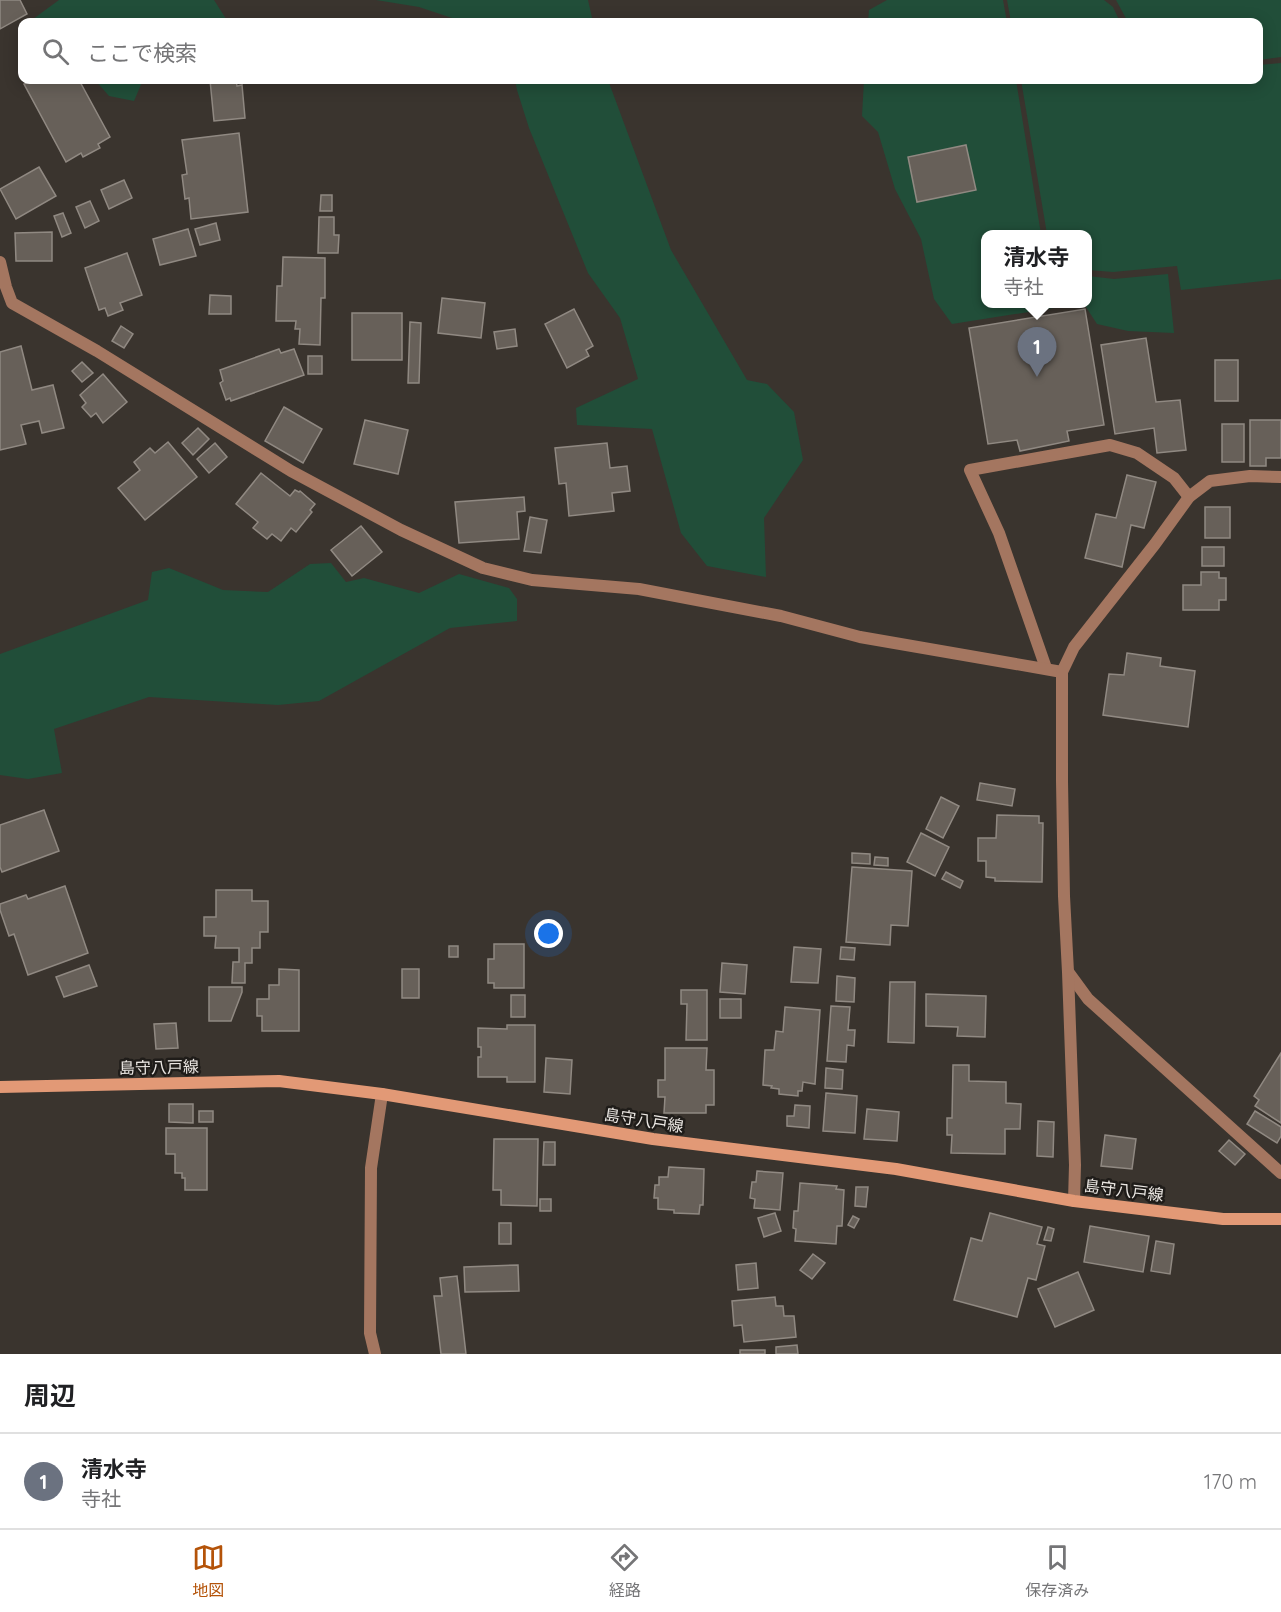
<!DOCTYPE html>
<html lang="ja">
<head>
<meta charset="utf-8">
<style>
  :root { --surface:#fff; --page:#f2f2f2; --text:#202124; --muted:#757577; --line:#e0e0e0; --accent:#b45309 }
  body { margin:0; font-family:Quicksand,"Noto Sans JP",sans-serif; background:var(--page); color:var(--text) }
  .you { position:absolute; left:549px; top:934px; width:21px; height:21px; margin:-15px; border:4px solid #fff; border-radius:50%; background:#1a73e8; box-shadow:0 0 0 9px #1a73e833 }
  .badge { display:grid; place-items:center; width:39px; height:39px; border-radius:50%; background:var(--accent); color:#fff; font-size:20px; font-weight:700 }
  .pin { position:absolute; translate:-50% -50px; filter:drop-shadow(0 2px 3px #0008) }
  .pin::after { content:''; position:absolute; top:32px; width:21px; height:18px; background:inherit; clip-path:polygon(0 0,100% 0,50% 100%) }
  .popup { position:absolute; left:981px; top:230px; width:111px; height:78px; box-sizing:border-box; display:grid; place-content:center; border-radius:12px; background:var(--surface); filter:drop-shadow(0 2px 4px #0005); font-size:20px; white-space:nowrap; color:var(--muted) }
  .popup b { font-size:22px; color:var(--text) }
  .popup::after { content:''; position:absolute; left:50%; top:100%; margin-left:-12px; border:12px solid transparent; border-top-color:var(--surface) }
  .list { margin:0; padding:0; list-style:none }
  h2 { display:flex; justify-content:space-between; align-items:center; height:78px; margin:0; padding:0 24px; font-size:26px }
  h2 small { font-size:20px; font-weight:400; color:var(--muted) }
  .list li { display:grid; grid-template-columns:39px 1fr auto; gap:18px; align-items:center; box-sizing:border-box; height:96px; padding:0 24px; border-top:2px solid var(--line) }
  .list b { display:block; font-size:22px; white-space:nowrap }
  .list p { margin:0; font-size:20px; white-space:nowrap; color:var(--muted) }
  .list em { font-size:20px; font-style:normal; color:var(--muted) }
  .icon { flex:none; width:33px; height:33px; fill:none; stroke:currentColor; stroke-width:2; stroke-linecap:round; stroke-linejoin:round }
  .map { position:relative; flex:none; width:1281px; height:1354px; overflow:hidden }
  .search { position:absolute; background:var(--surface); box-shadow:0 3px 15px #0003; left:18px; right:18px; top:18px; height:66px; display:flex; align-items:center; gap:15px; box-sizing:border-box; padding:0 21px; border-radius:12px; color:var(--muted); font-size:22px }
  .sheet { height:174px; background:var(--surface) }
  nav { display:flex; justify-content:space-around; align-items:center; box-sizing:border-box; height:84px; border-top:2px solid var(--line); background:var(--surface); font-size:16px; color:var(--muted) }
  nav a { display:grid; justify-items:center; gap:3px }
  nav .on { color:var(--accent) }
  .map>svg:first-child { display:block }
  .green { fill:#214e39 }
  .building { fill:#676059; stroke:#908982; stroke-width:1.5 }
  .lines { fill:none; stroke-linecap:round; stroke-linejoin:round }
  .service { stroke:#a47660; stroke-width:12 }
  .minor { stroke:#a47660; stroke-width:12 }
  .secondary { stroke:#e29976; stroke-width:12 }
  .labels { text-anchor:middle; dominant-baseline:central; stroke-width:5; stroke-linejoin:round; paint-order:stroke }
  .street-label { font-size:16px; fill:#ebe7e3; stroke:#1f1c19 }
</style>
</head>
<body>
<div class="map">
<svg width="1281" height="1354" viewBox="0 0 1281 1354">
  <rect width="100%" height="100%" fill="#3a342e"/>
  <!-- green -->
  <g class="green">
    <path d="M 59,0 L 214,0 L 228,22 L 29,22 Z"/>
    <path d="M 376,0 L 588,0 L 593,22 L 464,22 L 419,7 Z"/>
    <path d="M 887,0 L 1003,0 L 1007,22 L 868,22 L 869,10 Z"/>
    <path d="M 1007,0 L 1104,0 L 1113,7 L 1120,22 L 1011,22 Z"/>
    <path d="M 1116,0 L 1281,0 L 1281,57 L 1259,60 L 1258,22 L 1128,22 Z"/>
    <path d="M 1281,63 L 1281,279 L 1181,290 L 1177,266 L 1113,272 L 1088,270 L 1088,234 L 1047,234 L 1021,80 L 1258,80 L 1259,65 Z"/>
    <path d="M 95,80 L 143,80 L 134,101 L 109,96 Z"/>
    <path d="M 515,80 L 608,80 L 671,250 L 747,380 L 767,384 L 794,412 L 803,460 L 764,518 L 766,577 L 707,566 L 681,533 L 652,429 L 577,425 L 576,408 L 638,379 L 620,318 L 588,273 L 529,128 L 517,90 Z"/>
    <path d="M 864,80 L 1016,80 L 1041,234 L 986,234 L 986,304 L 1079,304 L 952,324 L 934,299 L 921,239 L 895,189 L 878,132 L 862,116 Z"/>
    <path d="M 1168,274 L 1174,333 L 1128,331 L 1097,324 L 1084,304 L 1088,304 L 1088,276 L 1114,279 Z"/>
    <path d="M 331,563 L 346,582 L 364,578 L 419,593 L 459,574 L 509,588 L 517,599 L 517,621 L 450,628 L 319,701 L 278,705 L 149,697 L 54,729 L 62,773 L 28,779 L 0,775 L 0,654 L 148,600 L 152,572 L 169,568 L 223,590 L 268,592 L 310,564 Z"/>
  </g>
  <!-- building -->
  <g class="building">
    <path d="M 0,0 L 20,0 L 27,14 L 0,29 Z"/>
    <path d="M 33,80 L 79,80 L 110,137 L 98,144 L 100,148 L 83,157 L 81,153 L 66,162 L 24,84 Z"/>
    <path d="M 210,80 L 236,80 L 237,86 L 242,85 L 245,118 L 214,121 Z"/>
    <path d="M 239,133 L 248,212 L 191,219 L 189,198 L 185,199 L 182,175 L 187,174 L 182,140 Z"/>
    <path d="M 966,145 L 976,190 L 917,202 L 908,157 Z"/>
    <path d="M 39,167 L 56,196 L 16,219 L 0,189 Z"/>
    <path d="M 124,180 L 132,198 L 109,209 L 101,190 Z"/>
    <path d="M 321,195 L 332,195 L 332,211 L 320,211 Z"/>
    <path d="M 90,201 L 99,221 L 85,228 L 76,207 Z"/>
    <path d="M 63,213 L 71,233 L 62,237 L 54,216 Z"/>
    <path d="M 319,217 L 334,217 L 334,235 L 339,235 L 338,253 L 318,253 Z"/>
    <path d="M 216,223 L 220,240 L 200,245 L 195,229 Z"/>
    <path d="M 188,229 L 196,256 L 160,265 L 153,239 Z"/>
    <path d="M 52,232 L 52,261 L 16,261 L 15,233 Z"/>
    <path d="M 127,253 L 142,295 L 120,303 L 123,310 L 108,316 L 105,308 L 99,310 L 85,268 Z"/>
    <path d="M 283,257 L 325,258 L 325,298 L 321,298 L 320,345 L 299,344 L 300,329 L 295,329 L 296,321 L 276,321 L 277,286 L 282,286 Z"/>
    <path d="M 210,295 L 231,296 L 231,314 L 209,314 Z"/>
    <path d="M 442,298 L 485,303 L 481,338 L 438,333 Z"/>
    <path d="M 574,309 L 593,346 L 586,350 L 589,356 L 567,368 L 545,324 Z"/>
    <path d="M 1085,309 L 1104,425 L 1067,431 L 1069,441 L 1020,451 L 1017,440 L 988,444 L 969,328 Z"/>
    <rect x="352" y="313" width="50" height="47"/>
    <path d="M 410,322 L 421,323 L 419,383 L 408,383 Z"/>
    <path d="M 121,326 L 133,334 L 124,348 L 112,341 Z"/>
    <path d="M 515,329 L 517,346 L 497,349 L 494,332 Z"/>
    <path d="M 1146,338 L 1156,402 L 1180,400 L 1186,450 L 1157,453 L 1154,428 L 1115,434 L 1101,345 Z"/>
    <path d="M 21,346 L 32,390 L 53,385 L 64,428 L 42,433 L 39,421 L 21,425 L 26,444 L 0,450 L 0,352 Z"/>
    <path d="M 279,349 L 281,353 L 294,349 L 304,375 L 231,401 L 230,398 L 226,400 L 220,383 L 223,381 L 220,370 Z"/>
    <rect x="308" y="356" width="14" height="18"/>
    <rect x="1215" y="360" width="23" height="41"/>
    <path d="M 82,362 L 93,373 L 82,382 L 72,371 Z"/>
    <path d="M 103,374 L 127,402 L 103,423 L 96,413 L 91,417 L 82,407 L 86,403 L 80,395 Z"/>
    <path d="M 284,407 L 322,429 L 303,463 L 265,441 Z"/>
    <path d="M 365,420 L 408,430 L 398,474 L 354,464 Z"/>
    <path d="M 1250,420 L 1281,420 L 1281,458 L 1266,458 L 1266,466 L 1250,466 Z"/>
    <rect x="1222" y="424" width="22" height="38"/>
    <path d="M 198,428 L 209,439 L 193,455 L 182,443 Z"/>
    <path d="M 168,442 L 197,477 L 145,520 L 118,488 L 140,470 L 134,462 L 150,448 L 155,453 Z"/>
    <path d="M 215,443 L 227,457 L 209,473 L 197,459 Z"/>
    <path d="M 607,443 L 610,468 L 627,466 L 630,491 L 612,493 L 614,511 L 569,516 L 566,483 L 559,484 L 555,448 Z"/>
    <path d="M 261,473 L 290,496 L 295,490 L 299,492 L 300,491 L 315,504 L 310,510 L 312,512 L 296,532 L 291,528 L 281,541 L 272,534 L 267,539 L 253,528 L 258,522 L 236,504 Z"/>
    <path d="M 1127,475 L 1156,482 L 1144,528 L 1131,525 L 1122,567 L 1085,558 L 1096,514 L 1116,518 Z"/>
    <path d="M 524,497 L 525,511 L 517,512 L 519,539 L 459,543 L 455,502 Z"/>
    <rect x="1205" y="507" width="25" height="31"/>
    <path d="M 530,517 L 547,520 L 541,553 L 524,551 Z"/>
    <path d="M 361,526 L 382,552 L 352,576 L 331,550 Z"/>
    <rect x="1202" y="547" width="22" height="19"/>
    <path d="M 1201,572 L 1219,572 L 1219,578 L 1226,578 L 1226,600 L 1219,600 L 1219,610 L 1183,610 L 1183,585 L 1201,585 Z"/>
    <path d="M 1127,653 L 1161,658 L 1160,666 L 1195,671 L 1188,727 L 1103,715 L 1109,674 L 1124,675 Z"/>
    <path d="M 980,783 L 1015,789 L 1012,806 L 977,800 Z"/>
    <path d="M 941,797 L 959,806 L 943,838 L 926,829 Z"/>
    <path d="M 44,810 L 59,851 L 2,872 L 0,867 L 0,825 Z"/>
    <path d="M 997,815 L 1039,816 L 1039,823 L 1043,823 L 1042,882 L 995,881 L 995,878 L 986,877 L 986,861 L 978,861 L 978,838 L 996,838 Z"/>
    <path d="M 921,833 L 949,847 L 935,876 L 907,862 Z"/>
    <path d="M 852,853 L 870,854 L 870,864 L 852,863 Z"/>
    <path d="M 875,857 L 888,858 L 888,866 L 874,865 Z"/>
    <path d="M 852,867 L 912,871 L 908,926 L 891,925 L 890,945 L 846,942 Z"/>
    <path d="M 946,872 L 963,881 L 960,888 L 942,879 Z"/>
    <path d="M 65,886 L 88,953 L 28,975 L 14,934 L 9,936 L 0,910 L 0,904 L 26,895 L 28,899 Z"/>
    <path d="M 216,890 L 252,890 L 252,901 L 268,901 L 268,932 L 260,932 L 260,948 L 252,948 L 252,963 L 245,963 L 245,983 L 232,983 L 233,962 L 239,962 L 239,948 L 215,948 L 216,936 L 204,936 L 204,917 L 216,917 Z"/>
    <path d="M 494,944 L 524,944 L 524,988 L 494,988 L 494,983 L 488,983 L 488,959 L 494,959 Z"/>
    <rect x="449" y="946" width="9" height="11"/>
    <path d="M 794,947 L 821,949 L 818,983 L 791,982 Z"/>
    <path d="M 841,947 L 855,948 L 854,960 L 840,959 Z"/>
    <path d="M 722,963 L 747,965 L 745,994 L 720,992 Z"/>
    <path d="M 89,965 L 97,986 L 64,997 L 56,977 Z"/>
    <path d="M 279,969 L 299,970 L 299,1031 L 262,1031 L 262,1016 L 257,1016 L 257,999 L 269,999 L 269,985 L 279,985 Z"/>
    <rect x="402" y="969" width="17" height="29"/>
    <path d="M 837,976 L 855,978 L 854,1002 L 836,1001 Z"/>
    <path d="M 890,982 L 915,982 L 914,1043 L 888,1042 Z"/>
    <path d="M 209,987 L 242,987 L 242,992 L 231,1021 L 209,1021 Z"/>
    <path d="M 681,990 L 707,990 L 707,1040 L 686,1040 L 687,1004 L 681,1004 Z"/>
    <path d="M 926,994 L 986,996 L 985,1037 L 957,1036 L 958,1027 L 926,1026 Z"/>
    <rect x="511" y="995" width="14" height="22"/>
    <rect x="720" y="999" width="21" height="19"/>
    <path d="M 831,1006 L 850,1007 L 848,1030 L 855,1030 L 854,1046 L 847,1045 L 846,1062 L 827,1061 Z"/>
    <path d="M 785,1007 L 820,1010 L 815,1084 L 803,1082 L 802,1091 L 798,1091 L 798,1096 L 779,1094 L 779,1089 L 771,1088 L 772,1086 L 763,1085 L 765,1050 L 774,1050 L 776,1031 L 783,1032 Z"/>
    <path d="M 176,1023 L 178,1048 L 156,1049 L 154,1024 Z"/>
    <path d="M 507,1025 L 535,1025 L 535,1082 L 507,1082 L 507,1077 L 478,1077 L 478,1057 L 481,1057 L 481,1047 L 478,1047 L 478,1028 L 507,1029 Z"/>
    <path d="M 665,1048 L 707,1048 L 706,1070 L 714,1070 L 714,1105 L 706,1105 L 706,1113 L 664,1113 L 665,1097 L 658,1097 L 658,1080 L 665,1080 Z"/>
    <path d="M 1281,1053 L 1281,1123 L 1255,1106 L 1259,1100 L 1254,1096 Z"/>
    <path d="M 546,1058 L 572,1060 L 570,1094 L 544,1092 Z"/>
    <path d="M 953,1065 L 969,1065 L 969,1081 L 1006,1082 L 1006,1103 L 1021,1104 L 1020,1129 L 1005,1129 L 1005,1154 L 951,1153 L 952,1135 L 947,1135 L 947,1118 L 952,1118 Z"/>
    <path d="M 826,1068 L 843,1070 L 842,1089 L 825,1088 Z"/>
    <path d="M 826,1093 L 857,1096 L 855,1133 L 823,1131 Z"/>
    <path d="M 169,1104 L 193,1104 L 193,1123 L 169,1122 Z"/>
    <path d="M 795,1105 L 810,1106 L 809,1128 L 787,1126 L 787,1116 L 794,1116 Z"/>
    <path d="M 867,1109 L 899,1112 L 897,1141 L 864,1139 Z"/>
    <rect x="199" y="1111" width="14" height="11"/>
    <path d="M 1255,1111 L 1281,1127 L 1281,1136 L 1277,1143 L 1247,1124 Z"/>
    <path d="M 1038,1121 L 1054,1122 L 1053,1157 L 1037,1156 Z"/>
    <path d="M 166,1128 L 207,1128 L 207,1190 L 185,1190 L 185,1178 L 182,1178 L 182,1173 L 175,1173 L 175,1154 L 166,1154 Z"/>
    <path d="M 1105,1135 L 1136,1139 L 1132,1169 L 1101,1166 Z"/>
    <path d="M 494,1139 L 538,1139 L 537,1206 L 501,1205 L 501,1190 L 493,1190 Z"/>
    <path d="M 1229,1140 L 1245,1154 L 1235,1165 L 1219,1151 Z"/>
    <path d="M 544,1142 L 555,1142 L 555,1165 L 543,1165 Z"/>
    <path d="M 669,1167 L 704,1169 L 703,1205 L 700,1205 L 699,1214 L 674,1213 L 674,1210 L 658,1209 L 658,1198 L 654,1198 L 655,1185 L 659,1185 L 659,1177 L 668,1177 Z"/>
    <path d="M 757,1171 L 783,1173 L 780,1210 L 754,1208 L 755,1199 L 750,1198 L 752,1182 L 756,1182 Z"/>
    <path d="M 800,1183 L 837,1186 L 836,1189 L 844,1190 L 842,1226 L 837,1226 L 836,1244 L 795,1241 L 796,1229 L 793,1228 L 794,1211 L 798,1211 Z"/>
    <path d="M 856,1187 L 868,1187 L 866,1207 L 855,1206 Z"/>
    <rect x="540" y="1199" width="11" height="12"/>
    <path d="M 775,1213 L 781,1231 L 764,1237 L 758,1218 Z"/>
    <path d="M 990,1213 L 1042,1227 L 1037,1244 L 1045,1246 L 1036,1280 L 1028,1278 L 1017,1317 L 954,1300 L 971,1238 L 982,1241 Z"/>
    <path d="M 853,1216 L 859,1219 L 854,1228 L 848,1225 Z"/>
    <rect x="499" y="1223" width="12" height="21"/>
    <path d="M 1090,1226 L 1149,1236 L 1143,1272 L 1084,1262 Z"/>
    <path d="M 1048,1227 L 1054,1229 L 1051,1241 L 1044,1240 Z"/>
    <path d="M 1156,1241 L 1174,1244 L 1170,1274 L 1151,1271 Z"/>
    <path d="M 813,1254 L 825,1263 L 812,1279 L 800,1270 Z"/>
    <path d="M 756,1263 L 758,1288 L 738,1290 L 736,1265 Z"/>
    <path d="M 518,1265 L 519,1291 L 465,1292 L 464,1267 Z"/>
    <path d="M 1078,1272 L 1094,1310 L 1055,1327 L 1038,1289 Z"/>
    <path d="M 457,1276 L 466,1354 L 441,1354 L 434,1296 L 442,1296 L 440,1278 Z"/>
    <path d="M 775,1297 L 776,1306 L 783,1306 L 784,1316 L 794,1316 L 796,1337 L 744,1342 L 742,1325 L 734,1326 L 732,1301 Z"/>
    <path d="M 797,1345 L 798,1354 L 776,1354 L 776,1347 Z"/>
    <rect x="740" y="1350" width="25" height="4"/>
  </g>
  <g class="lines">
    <!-- service -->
    <path class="service" d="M 1046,668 L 999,533 L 970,470 L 1110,445 L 1137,453 L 1174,478 L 1189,497"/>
    <!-- minor -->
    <g class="minor">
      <path d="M 0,262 L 6,287 L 12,303 L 97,351 L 291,471 L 401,530 L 483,568 L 532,580 L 639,589 L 781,616 L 860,637 L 1062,672"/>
      <path d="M 1069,973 L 1088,999 L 1281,1173"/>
      <path d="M 1074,1201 L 1075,1165 L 1068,972 L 1064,896 L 1062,781 L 1062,672 L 1074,647 L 1155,544 L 1189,497 L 1210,481 L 1250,476 L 1281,477"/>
      <path d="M 375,1354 L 370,1333 L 371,1168 L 382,1094"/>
    </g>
    <!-- secondary -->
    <path class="secondary" d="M 0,1087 L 279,1081 L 382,1094 L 653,1139 L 896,1169 L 1074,1201 L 1223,1219 L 1281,1219"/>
  </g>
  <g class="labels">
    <!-- street labels -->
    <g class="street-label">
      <text transform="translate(159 1067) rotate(-1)">島守八戸線</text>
      <text transform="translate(644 1120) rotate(9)">島守八戸線</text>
      <text transform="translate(1124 1190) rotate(7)">島守八戸線</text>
    </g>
  </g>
</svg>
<div class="you"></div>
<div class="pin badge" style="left:1037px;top:377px;background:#6b7280">1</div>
<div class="popup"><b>清水寺</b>寺社</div>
<div class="search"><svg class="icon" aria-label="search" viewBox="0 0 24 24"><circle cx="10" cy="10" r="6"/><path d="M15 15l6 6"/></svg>ここで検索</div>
</div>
<section class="sheet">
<h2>周辺<small></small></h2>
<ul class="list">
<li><span class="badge" style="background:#6b7280">1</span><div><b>清水寺</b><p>寺社</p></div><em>170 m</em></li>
</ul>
</section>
<nav>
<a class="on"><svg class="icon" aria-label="map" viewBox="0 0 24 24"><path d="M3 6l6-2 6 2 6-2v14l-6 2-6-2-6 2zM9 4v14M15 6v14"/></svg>地図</a>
<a><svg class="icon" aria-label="directions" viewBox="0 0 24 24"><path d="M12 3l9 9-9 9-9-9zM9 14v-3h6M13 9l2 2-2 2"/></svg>経路</a>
<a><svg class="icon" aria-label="saved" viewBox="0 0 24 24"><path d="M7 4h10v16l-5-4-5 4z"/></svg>保存済み</a>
</nav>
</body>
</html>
